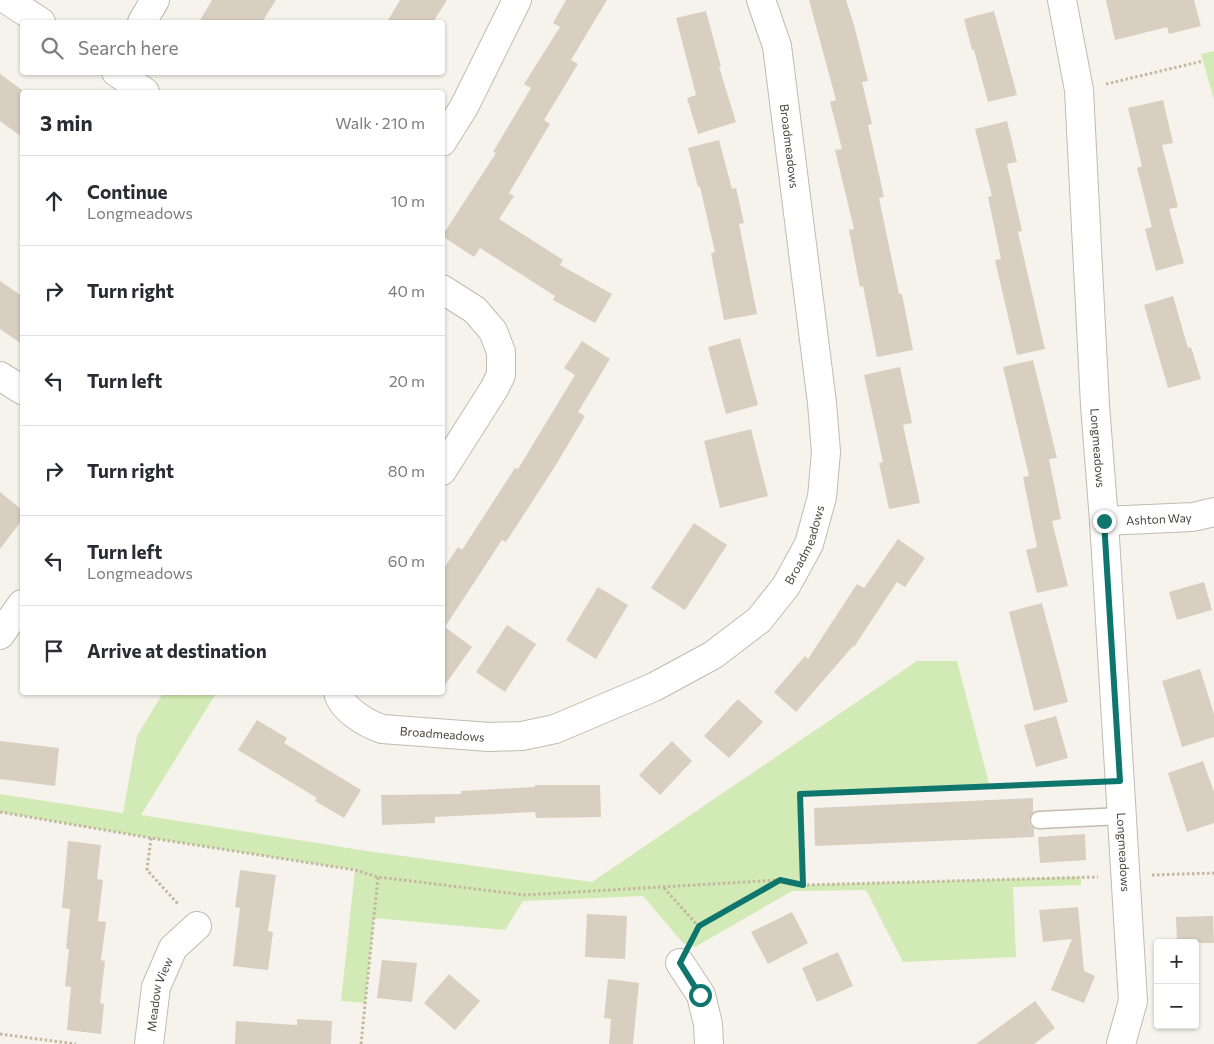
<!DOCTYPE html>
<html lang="en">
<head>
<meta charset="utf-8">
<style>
  :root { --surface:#fff; --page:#f7f7f7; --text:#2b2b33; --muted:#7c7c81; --line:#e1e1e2 }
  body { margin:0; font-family:Commissioner,sans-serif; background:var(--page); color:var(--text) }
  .controls { position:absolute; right:15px; bottom:15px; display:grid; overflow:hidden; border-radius:5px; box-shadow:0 1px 4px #0004 }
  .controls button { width:45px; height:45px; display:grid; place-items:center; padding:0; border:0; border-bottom:1px solid var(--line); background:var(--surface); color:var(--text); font:25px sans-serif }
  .stop { position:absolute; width:15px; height:15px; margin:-11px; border:4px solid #0f766e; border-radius:50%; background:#fff }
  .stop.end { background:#0f766e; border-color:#fff; box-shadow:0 1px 5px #0008 }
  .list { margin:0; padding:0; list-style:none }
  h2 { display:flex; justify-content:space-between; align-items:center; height:65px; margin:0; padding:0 20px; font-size:21px }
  h2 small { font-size:16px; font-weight:400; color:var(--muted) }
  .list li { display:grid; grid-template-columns:32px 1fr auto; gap:15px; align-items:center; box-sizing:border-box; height:90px; padding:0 20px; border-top:1px solid var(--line) }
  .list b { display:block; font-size:19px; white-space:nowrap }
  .list p { margin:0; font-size:16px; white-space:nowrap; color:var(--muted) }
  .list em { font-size:16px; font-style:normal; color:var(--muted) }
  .icon { flex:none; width:28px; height:28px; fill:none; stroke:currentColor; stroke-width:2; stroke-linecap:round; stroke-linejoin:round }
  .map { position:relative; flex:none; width:1214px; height:1044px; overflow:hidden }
  .search { position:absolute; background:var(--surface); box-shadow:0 1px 4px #0004; left:20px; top:20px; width:425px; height:55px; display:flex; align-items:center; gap:12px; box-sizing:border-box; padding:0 18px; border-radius:5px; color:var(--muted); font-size:19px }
  .panel { position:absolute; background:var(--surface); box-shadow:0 1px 4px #0004; left:20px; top:90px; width:425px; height:605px; border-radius:5px }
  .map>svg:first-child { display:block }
  .green { fill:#d2eab5 }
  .building { fill:#d8cfc1 }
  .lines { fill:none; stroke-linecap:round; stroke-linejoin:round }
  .service-casing { stroke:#c2bbae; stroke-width:19 }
  .minor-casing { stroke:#c2bbae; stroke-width:30 }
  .path { stroke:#c4b79f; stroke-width:3; stroke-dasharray:2.5 2.5; stroke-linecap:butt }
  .service { stroke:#fff; stroke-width:16 }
  .minor { stroke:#fff; stroke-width:28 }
  .route { stroke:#0f766e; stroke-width:6 }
  .labels { text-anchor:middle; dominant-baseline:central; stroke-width:4; stroke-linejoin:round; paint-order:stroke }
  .street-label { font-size:12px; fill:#4b4439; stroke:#fff }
</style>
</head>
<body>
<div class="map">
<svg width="1214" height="1044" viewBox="0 0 1214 1044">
  <rect width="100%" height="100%" fill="#f6f3ec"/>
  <!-- green -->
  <g class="green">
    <path d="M 1214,51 L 1214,100 L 1201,54 Z"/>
    <path d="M 917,661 L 957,661 L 990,787 L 800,795 L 803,885 L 1081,877 L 1081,885 L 1013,887 L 1016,957 L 903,962 L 866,890 L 792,891 L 695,947 L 683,943 L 643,896 L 523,901 L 505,930 L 374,918 L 365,1003 L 341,1001 L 355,870 L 151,838 L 0,812 L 0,794 L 123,813 L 137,736 L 163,693 L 232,693 L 215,695 L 141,815 L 367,851 L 592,882 Z"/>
  </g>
  <!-- building -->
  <g class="building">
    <path d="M 212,0 L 276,0 L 262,22 L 199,22 Z"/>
    <path d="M 400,0 L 447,0 L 433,22 L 387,22 Z"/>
    <path d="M 566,0 L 607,0 L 571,60 L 578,64 L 544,120 L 550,124 L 509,193 L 514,196 L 499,219 L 563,260 L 560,265 L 612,294 L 595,323 L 553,300 L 555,296 L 480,248 L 474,257 L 442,236 L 496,153 L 493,152 L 531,88 L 524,84 L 560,27 L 553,23 Z"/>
    <path d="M 809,0 L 846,0 L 854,25 L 868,81 L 862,82 L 872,124 L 868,125 L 884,197 L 879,198 L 899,294 L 902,294 L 913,350 L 877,357 L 863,286 L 860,287 L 849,230 L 854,229 L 835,150 L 842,149 L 830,102 L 836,100 Z"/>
    <path d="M 1106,0 L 1194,0 L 1201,26 L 1169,34 L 1167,27 L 1115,40 Z"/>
    <path d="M 706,11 L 721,67 L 719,67 L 736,122 L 698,134 L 687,98 L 696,95 L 676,18 Z"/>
    <path d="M 994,11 L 1017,95 L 988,102 L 974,50 L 972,50 L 964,19 Z"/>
    <path d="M 0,74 L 22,90 L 22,137 L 0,121 Z"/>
    <path d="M 1163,100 L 1173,143 L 1162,145 L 1178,207 L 1169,209 L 1184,263 L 1156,271 L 1145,229 L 1152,227 L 1137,168 L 1142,166 L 1128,108 Z"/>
    <path d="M 1007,121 L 1017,162 L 1007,164 L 1022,231 L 1018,232 L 1045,349 L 1017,355 L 995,260 L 1001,259 L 988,197 L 992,196 L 975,129 Z"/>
    <path d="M 719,140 L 732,189 L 736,188 L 744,223 L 739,224 L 757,314 L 724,320 L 711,253 L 715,252 L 700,187 L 698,187 L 688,148 Z"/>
    <path d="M 0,281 L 22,296 L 22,344 L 0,329 Z"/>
    <path d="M 1173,296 L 1188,348 L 1191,347 L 1201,379 L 1168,388 L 1144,305 Z"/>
    <path d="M 740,338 L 758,405 L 726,414 L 708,347 Z"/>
    <path d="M 582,341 L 610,359 L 578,412 L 585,416 L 554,468 L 506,542 L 502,540 L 445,627 L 472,647 L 442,689 L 442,571 L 458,547 L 462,550 L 515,468 L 518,469 L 575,375 L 564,368 Z"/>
    <path d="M 1033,360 L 1057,458 L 1049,459 L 1061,519 L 1052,521 L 1068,586 L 1037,593 L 1026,550 L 1037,547 L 1023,477 L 1029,476 L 1003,367 Z"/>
    <path d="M 900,367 L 912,423 L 903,425 L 920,503 L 889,509 L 879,463 L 883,462 L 864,375 Z"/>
    <path d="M 751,429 L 768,496 L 720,508 L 704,441 Z"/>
    <path d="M 0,492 L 22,510 L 22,520 L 0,549 Z"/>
    <path d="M 694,523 L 727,545 L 685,610 L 651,588 Z"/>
    <path d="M 898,539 L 925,558 L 905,587 L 897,582 L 854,647 L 853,646 L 796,712 L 774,692 L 805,656 L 808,659 L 857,584 L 864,588 Z"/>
    <path d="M 1204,582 L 1212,610 L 1177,620 L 1169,592 Z"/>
    <path d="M 598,587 L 628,605 L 596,659 L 566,640 Z"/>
    <path d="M 1042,603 L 1068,702 L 1034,711 L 1009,612 Z"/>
    <path d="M 507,625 L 536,644 L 505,692 L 476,672 Z"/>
    <path d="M 1200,669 L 1214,714 L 1214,737 L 1182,747 L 1162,681 Z"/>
    <path d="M 738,699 L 763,722 L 729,758 L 704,736 Z"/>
    <path d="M 1056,716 L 1068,758 L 1036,767 L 1024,725 Z"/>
    <path d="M 257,720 L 287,738 L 284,743 L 361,790 L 344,818 L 315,801 L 317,798 L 238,750 Z"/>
    <path d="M 0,741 L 59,748 L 55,786 L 0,779 Z"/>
    <path d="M 672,741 L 692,761 L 660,795 L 639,775 Z"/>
    <path d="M 1203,761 L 1214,792 L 1214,823 L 1187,832 L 1168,773 Z"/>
    <path d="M 535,785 L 600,785 L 601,817 L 536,818 L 535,812 L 435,817 L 435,823 L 382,825 L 381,795 L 461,794 L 461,791 L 535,787 Z"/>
    <path d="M 1033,798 L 1033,812 L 1029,820 L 1030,825 L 1034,828 L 1034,837 L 815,846 L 814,808 Z"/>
    <path d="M 1085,834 L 1086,860 L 1040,863 L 1038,837 Z"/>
    <path d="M 68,841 L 101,845 L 97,879 L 103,880 L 98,921 L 106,922 L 101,960 L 105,961 L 100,1003 L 104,1004 L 101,1034 L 67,1030 L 71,987 L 65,986 L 69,949 L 66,949 L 70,909 L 62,908 Z"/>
    <path d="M 240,870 L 276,875 L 268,931 L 273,932 L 268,970 L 233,966 L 240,908 L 235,907 Z"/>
    <path d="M 1078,907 L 1084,971 L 1095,976 L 1084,1003 L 1051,990 L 1072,939 L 1043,942 L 1039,910 Z"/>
    <path d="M 792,912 L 808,943 L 768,964 L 751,932 Z"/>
    <path d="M 587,914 L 627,916 L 625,959 L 585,957 Z"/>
    <path d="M 1213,916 L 1214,943 L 1177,943 L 1176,917 Z"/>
    <path d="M 838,952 L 853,986 L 817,1002 L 802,968 Z"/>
    <path d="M 382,960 L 417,963 L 412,1002 L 377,998 Z"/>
    <path d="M 449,974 L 480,1001 L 455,1030 L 424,1003 Z"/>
    <path d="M 608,979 L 639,983 L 633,1044 L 609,1044 L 611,1019 L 604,1018 Z"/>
    <path d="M 1035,1001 L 1055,1028 L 1034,1044 L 976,1044 Z"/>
    <path d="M 297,1019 L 332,1021 L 331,1044 L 235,1044 L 236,1021 L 297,1025 Z"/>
  </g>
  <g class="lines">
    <defs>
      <path id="service" d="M 1039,820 L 1122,816"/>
      <g id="minor">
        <path d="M 7,0 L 41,22"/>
        <path id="s1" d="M 1062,0 L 1079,90 L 1095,405 L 1104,521 L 1133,1001 L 1121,1044"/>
        <path d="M 142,22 L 155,0"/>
        <path d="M 116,72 L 145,92"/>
        <path d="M 442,142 L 464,107 L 517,0"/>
        <path d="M 442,289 L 475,310 L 493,331 L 501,352 L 501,375 L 494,389 L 442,471"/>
        <path d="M 0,376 L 22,390"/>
        <path id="s2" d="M 1104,521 L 1193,517 L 1214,512"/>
        <path d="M 0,635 L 22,604"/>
        <path id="s3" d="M 338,692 C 341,709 367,724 382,729 L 489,737 L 522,736 L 555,729 L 654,687 L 713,655 L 759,620 L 786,586 L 809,544 L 822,497 L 826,452 L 822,403 L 777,46 L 761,0"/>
        <path d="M 680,963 L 701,995 L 708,1024 L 709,1044"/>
        <path id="s4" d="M 149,1044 L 156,987 L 173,948 L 197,926"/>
      </g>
    </defs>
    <!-- service casing -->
    <use href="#service" class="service-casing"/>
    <!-- minor casing -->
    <use href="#minor" class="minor-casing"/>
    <!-- path -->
    <g class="path">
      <path d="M 1106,84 L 1203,61"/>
      <path d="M 0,812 L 151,838 L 355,870 L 378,877 L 525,895 L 780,880 L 803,885 L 1098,877"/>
      <path d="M 151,838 L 147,870 L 179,905"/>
      <path d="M 1152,875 L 1214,873"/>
      <path d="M 803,885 L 800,795 L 1092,782"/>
      <path d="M 664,888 L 699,927"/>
      <path d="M 692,940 L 699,927 L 778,881"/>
      <path d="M 0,1034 L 76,1044"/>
      <path d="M 361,1044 L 378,877"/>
    </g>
    <!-- service -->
    <use href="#service" class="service"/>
    <!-- minor -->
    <use href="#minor" class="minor"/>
  </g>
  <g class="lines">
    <!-- route -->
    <path class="route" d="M 700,995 L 680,963 L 699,926 L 780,880 L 803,885 L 800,794 L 1120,781 L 1104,521"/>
  </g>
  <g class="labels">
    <!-- street labels -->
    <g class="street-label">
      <text transform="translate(790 146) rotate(83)">Broadmeadows</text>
      <text stroke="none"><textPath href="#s1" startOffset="450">Longmeadows</textPath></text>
      <text stroke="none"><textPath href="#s2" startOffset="55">Ashton Way</textPath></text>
      <text stroke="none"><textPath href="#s3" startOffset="555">Broadmeadows</textPath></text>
      <text stroke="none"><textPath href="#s3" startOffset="120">Broadmeadows</textPath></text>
      <text stroke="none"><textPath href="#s1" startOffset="855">Longmeadows</textPath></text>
      <text stroke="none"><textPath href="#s4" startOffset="51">Meadow View</textPath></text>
    </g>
  </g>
</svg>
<div class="controls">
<button>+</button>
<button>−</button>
</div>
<div class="stop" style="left:700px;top:995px"></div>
<div class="stop end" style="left:1104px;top:521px"></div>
<div class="search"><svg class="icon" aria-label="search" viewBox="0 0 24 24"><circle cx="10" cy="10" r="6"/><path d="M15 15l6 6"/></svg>Search here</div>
<section class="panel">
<h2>3 min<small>Walk · 210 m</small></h2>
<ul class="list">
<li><svg class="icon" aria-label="ahead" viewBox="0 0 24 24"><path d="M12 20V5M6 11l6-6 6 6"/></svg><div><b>Continue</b><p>Longmeadows</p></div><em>10 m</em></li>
<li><svg class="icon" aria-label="right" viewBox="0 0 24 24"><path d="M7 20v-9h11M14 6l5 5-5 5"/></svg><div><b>Turn right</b></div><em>40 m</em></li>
<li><svg class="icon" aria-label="left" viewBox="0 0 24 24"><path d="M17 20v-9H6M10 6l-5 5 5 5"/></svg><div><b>Turn left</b></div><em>20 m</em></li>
<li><svg class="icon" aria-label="right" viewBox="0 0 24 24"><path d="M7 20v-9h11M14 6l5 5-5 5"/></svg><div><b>Turn right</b></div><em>80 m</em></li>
<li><svg class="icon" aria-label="left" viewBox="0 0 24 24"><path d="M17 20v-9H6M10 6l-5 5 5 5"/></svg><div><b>Turn left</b><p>Longmeadows</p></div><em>60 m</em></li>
<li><svg class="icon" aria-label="arrive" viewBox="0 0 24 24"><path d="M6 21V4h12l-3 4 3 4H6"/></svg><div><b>Arrive at destination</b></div></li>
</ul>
</section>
</div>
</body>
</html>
